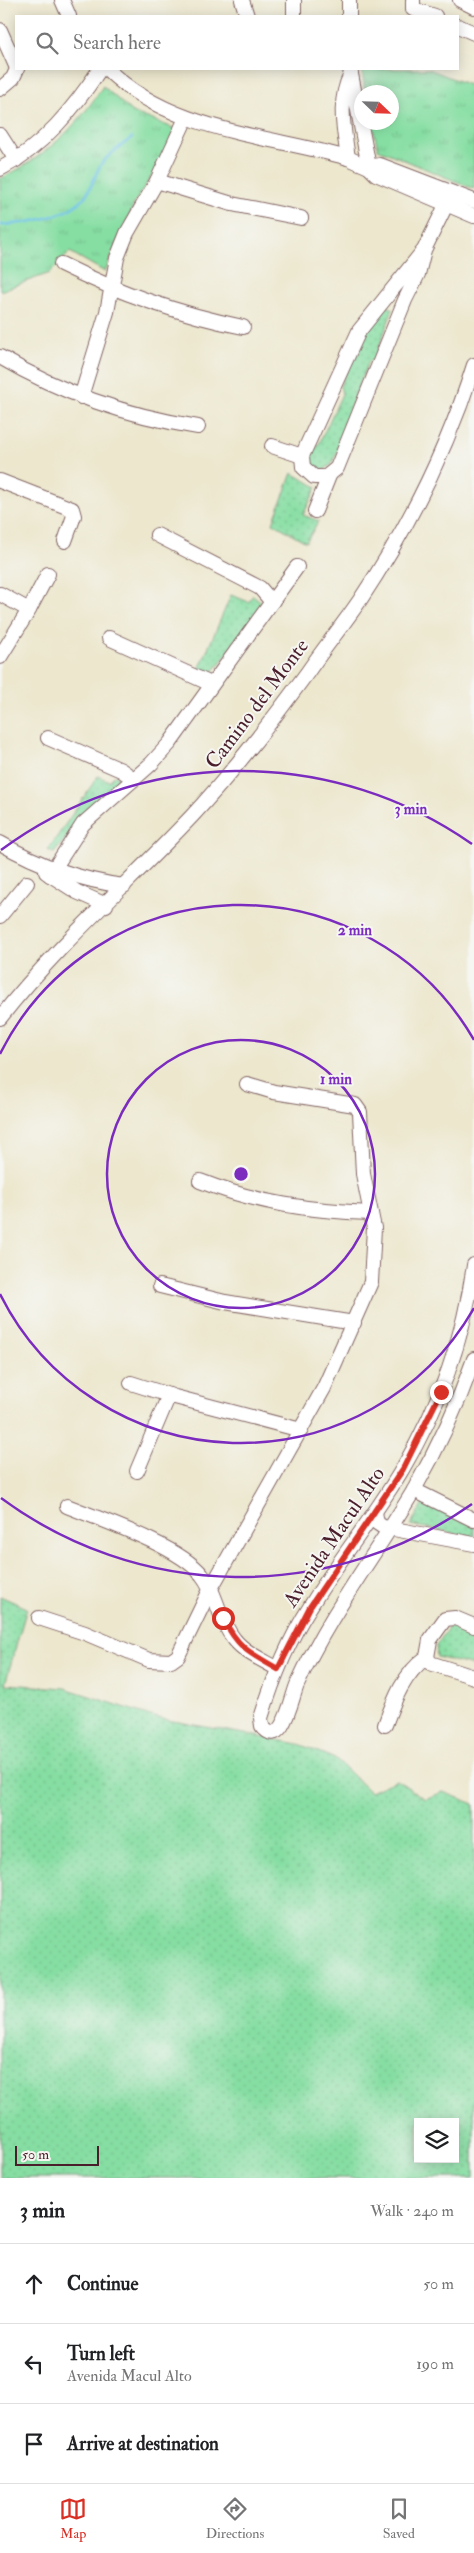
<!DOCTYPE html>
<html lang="en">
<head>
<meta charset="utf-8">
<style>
  :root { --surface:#fff; --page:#f6f6f6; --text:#202124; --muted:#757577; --line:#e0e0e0; --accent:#d93025 }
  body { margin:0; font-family:"IM FELL Double Pica",serif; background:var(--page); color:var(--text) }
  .controls { position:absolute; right:15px; bottom:15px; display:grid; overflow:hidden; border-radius:0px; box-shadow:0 2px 12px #0003 }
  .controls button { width:45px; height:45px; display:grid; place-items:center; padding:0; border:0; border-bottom:1px solid var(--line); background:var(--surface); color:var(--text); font:25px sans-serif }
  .compass { position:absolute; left:354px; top:85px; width:45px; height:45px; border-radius:50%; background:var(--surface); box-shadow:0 2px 12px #0003; rotate:113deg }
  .scale { position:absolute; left:15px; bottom:12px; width:84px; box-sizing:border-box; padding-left:5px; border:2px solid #4a1f2b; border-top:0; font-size:14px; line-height:18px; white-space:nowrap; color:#4a1f2b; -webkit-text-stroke:4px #f6f6f2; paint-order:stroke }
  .stop { position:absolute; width:15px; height:15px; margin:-11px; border:4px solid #d93025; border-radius:50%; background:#fff }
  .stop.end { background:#d93025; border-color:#fff; box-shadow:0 1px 5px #0008 }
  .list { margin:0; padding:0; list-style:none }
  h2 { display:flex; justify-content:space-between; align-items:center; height:65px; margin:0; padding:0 20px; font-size:21px }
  h2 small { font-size:16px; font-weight:400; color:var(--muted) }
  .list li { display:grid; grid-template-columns:32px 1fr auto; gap:15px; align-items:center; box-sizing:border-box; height:80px; padding:0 20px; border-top:1px solid var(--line) }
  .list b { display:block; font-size:19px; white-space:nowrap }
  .list p { margin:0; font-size:16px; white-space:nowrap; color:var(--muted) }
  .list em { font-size:16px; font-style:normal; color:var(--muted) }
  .icon { flex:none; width:28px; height:28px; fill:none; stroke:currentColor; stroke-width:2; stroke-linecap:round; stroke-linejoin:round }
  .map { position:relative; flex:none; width:474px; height:2178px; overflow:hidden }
  .search { position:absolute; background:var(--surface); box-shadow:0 2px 12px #0003; left:15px; right:15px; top:15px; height:55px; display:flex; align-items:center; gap:12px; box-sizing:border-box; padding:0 18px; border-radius:0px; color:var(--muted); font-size:19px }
  .sheet { height:305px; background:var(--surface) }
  nav { display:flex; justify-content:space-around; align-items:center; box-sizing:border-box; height:70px; border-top:1px solid var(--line); background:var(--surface); font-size:14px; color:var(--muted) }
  nav a { display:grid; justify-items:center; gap:2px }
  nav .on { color:var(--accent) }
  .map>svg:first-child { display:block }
  .grass { fill:url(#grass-dots); stroke:#687e67; fill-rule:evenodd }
  .park { fill:url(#park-tufts); stroke:#687e67 }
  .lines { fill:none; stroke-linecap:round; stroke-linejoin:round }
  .stream { stroke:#65c1e3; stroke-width:3 }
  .minor-casing { stroke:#836564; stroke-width:16 }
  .minor { stroke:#fff; stroke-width:14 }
  .route { stroke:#d93025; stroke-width:6 }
  .ring { fill:none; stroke:#7b2cbf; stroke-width:2.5 }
  .labels { text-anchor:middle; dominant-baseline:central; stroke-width:4; stroke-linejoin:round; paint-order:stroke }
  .street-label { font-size:21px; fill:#4a1f2b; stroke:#f6f6f2 }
  .centre { fill:#7b2cbf; stroke:#f6f6f2; stroke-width:2.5 }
  .ring-label { font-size:15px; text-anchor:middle; font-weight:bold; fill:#7b2cbf; stroke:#f6f6f2; stroke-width:4; stroke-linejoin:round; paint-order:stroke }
</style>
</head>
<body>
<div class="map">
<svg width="474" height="2178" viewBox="0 0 474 2178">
  <defs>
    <pattern id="grass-dots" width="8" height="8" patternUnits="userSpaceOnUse" patternTransform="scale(1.25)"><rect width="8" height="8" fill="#86dea3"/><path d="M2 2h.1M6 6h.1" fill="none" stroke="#75be8c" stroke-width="1.8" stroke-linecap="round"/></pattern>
    <pattern id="park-tufts" width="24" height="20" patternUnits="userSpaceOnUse" patternTransform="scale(1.25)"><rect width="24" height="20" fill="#86dea3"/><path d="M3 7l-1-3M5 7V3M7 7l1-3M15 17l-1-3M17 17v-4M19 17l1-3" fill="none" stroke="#75be8c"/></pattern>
  </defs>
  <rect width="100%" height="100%" fill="#f6f6f2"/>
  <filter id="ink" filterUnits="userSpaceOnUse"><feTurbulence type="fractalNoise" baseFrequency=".02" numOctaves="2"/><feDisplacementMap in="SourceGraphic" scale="10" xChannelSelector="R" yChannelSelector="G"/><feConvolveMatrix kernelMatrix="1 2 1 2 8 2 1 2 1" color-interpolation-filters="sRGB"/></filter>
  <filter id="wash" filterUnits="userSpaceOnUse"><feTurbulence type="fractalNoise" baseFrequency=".0096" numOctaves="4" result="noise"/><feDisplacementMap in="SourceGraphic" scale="20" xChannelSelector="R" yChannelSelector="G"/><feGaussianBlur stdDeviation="1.12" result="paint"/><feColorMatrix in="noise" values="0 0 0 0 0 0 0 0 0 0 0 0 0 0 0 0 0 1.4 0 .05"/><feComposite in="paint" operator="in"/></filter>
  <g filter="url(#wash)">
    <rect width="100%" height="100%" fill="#ece7cd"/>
    <!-- grass -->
    <g class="grass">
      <path d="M 386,305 L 393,309 L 374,361 L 369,361 L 350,408 L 354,416 L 331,465 L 317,474 L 310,470 L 309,456 L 311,448 L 318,446 L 342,394 L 340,386 L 361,340 Z"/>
      <path d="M 292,473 L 317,487 L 303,515 L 319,521 L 306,542 L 273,523 Z"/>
      <path d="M 231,595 L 249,602 L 253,595 L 265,605 L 209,677 L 198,672 Z"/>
      <path d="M 115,775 L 123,780 L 100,797 L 54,853 L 48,850 L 98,776 L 109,781 Z"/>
      <path d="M 425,1501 L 474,1524 L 474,1537 L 410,1525 Z"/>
      <path d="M 0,1596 L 27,1608 L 5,1684 L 65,1688 L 157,1718 L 299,1744 L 335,1759 L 370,1792 L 397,1780 L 425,1799 L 443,1792 L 474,1804 L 474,2178 L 0,2178 ZM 418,2122 L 455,2122 L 455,2159 L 418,2159 Z"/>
      <path d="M 456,1624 L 474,1631 L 474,1666 L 437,1657 L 436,1646 L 449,1627 Z"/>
    </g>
    <!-- park -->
    <g class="park">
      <path d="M 362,69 L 429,69 L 474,87 L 474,189 L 378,149 L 372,123 L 392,122 L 392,92 L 365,92 Z"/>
      <path d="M 103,86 L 132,112 L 176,129 L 163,158 L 135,202 L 105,272 L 70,252 L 50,273 L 0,291 L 0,179 C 44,157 77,128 103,86 Z"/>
    </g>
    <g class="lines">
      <!-- stream -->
      <path class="stream" d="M 0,225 C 25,224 71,217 86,195 C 93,185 95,173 102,163 C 110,153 122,145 132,138"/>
    </g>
  </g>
  <g filter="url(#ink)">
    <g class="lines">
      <defs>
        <g id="minor">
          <path d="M 62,0 L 69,16"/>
          <path d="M 242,0 L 247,16"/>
          <path d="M 294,0 L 294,16"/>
          <path d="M 413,0 L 413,9 L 435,16"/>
          <path d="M 460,0 L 474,7"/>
          <path d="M 349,16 L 349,0"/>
          <path d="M 458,26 L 474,33"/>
          <path d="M 0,30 L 16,66"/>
          <path d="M 107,69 C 169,131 267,135 348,158 L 369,167 L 376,174 L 474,216"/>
          <path d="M 350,69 L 369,167"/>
          <path d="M 0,89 L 13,78 L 17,69"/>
          <path d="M 0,135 L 16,160"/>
          <path d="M 348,158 C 344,129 337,102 351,74"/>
          <path d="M 369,167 L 380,165 L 474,201"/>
          <path d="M 0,169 C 43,147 74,108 100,69"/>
          <path d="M 157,181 L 232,204 L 301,218"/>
          <path d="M 424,250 L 418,274 L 405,300 L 337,468 L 326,477 L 314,477 L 303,467 L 302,456 L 359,331 L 424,250 L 452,193"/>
          <path d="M 61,264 C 119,293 179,314 243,327"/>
          <path d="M 0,357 C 61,393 128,416 198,427"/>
          <path d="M 81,397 L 107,312 L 117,258 L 127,233 L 157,181 L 186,118"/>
          <path d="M 272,446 L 302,456"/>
          <path d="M 0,481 L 72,509 L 74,516 L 65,541"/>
          <path d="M 315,511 L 329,476"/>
          <path d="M 157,535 L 260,588 L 272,602"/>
          <path d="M 0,594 L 29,610"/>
          <path d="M 109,638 L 211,684"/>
          <path d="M 0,657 L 29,610 L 48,574"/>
          <path d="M 48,738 L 121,770 L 134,779"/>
          <path d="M 0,843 C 40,866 79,880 124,886"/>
          <path d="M 46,872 L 77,892 L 106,905"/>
          <path d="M 50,875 L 83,824 L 151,764 L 170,743 L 297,567"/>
          <path d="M 0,916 L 27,883"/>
          <path d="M 0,1018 C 57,945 128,884 192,816 C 234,771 271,722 307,673 C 324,648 343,625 360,600 C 408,528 448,447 474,365"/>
          <path d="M 200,1181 C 256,1203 311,1211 371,1213"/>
          <path d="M 474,1265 C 464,1337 440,1405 403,1468 C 375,1516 339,1559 310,1607 C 288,1641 273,1679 261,1718 L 262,1726 C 282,1752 292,1696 297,1685 C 328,1616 375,1555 414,1490 C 438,1448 458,1405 474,1359"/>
          <path d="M 160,1286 L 225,1302 L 354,1323"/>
          <path d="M 131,1383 L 175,1397 L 301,1430"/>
          <path d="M 137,1471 L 169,1395"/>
          <path d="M 414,1490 L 474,1520"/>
          <path d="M 67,1506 C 102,1520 179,1546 202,1575 C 217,1593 219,1621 234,1639 C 245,1653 263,1660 278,1669"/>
          <path d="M 375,1512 L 377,1523 L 383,1527 L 474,1544"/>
          <path d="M 39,1618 L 85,1633 L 149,1660 L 171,1661 L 178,1656 L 210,1590 L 324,1388 L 371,1282 L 374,1228 L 363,1174 L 360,1112 L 355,1105 L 274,1092 L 247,1084"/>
          <path d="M 427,1657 L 430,1663 L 474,1677"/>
          <path d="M 385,1725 C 394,1700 404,1673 427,1657 L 430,1640 L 445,1619 L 455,1618 L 474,1626"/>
        </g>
      </defs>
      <!-- minor casing -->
      <use href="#minor" class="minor-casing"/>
      <!-- minor -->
      <use href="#minor" class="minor"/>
    </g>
  </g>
  <g class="lines" filter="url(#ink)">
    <!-- route -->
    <path class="route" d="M 223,1618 C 238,1648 249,1653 278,1669 L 310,1607 L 403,1469 L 441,1392"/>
  </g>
  <!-- distance rings -->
  <g class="ring">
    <circle cx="241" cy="1174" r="134"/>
    <path d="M474 1308A269 269 0 0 1 0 1294M0 1054A269 269 0 0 1 474 1040"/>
    <path d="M472 1504A403 403 0 0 1 1 1498M1 850A403 403 0 0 1 472 844"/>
  </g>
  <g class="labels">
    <!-- street labels -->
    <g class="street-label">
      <text transform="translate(257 704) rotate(-53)">Camino del Monte</text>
      <text transform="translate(334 1537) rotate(-56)">Avenida Macul Alto</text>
    </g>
  </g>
  <circle cx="241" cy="1174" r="8" class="centre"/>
  <g class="ring-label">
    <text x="411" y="814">3 min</text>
    <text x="355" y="935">2 min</text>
    <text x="336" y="1084">1 min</text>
  </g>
</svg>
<div class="controls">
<button><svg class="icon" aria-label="layers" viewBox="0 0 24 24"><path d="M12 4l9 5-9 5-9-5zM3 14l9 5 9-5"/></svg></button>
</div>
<svg class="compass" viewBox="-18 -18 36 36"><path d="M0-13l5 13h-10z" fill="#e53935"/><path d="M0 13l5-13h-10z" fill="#757577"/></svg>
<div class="scale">50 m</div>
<div class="stop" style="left:223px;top:1618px"></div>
<div class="stop end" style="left:441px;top:1392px"></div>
<div class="search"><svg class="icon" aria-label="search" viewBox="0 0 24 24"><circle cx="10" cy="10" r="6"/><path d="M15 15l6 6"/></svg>Search here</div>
</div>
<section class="sheet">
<h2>3 min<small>Walk · 240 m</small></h2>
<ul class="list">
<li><svg class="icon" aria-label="ahead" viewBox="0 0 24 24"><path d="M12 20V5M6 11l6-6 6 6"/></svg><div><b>Continue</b></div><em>50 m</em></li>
<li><svg class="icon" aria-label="left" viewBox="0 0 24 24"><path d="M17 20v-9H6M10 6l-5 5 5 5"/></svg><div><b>Turn left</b><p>Avenida Macul Alto</p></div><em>190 m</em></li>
<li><svg class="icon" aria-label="arrive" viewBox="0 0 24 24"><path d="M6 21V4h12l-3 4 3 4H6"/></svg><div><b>Arrive at destination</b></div></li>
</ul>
</section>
<nav>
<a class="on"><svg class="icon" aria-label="map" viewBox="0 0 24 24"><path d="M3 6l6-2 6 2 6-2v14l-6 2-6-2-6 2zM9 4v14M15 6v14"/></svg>Map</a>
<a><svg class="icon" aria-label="directions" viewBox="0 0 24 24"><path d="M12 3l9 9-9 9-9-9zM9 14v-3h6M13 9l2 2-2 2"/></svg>Directions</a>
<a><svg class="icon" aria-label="saved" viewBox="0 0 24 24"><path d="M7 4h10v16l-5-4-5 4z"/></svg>Saved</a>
</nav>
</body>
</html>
